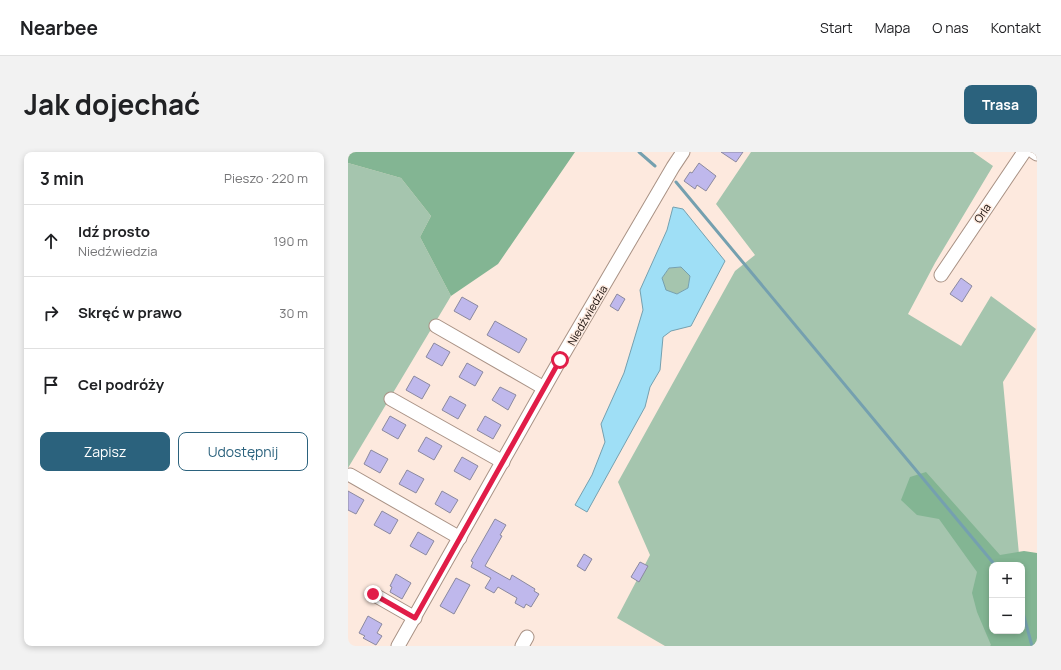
<!DOCTYPE html>
<html lang="pl">
<head>
<meta charset="utf-8">
<style>
  :root { --surface:#fff; --page:#f2f2f2; --text:#202124; --muted:#757577; --line:#e0e0e0; --accent:#2b627d }
  body { margin:0; font-family:Manrope,sans-serif; background:var(--page); color:var(--text) }
  .controls { position:absolute; right:12px; bottom:12px; display:grid; overflow:hidden; border-radius:8px; box-shadow:0 2px 6px #0003 }
  .controls button { width:36px; height:36px; display:grid; place-items:center; padding:0; border:0; border-bottom:1px solid var(--line); background:var(--surface); color:var(--text); font:20px sans-serif }
  .stop { position:absolute; width:12px; height:12px; margin:-9px; border:3px solid #e11d48; border-radius:50%; background:#fff }
  .stop.end { background:#e11d48; border-color:#fff; box-shadow:0 1px 4px #0008 }
  .list { margin:0; padding:0; list-style:none }
  h2 { display:flex; justify-content:space-between; align-items:center; height:52px; margin:0; padding:0 16px; font-size:17px }
  h2 small { font-size:13px; font-weight:400; color:var(--muted) }
  .list li { display:grid; grid-template-columns:26px 1fr auto; gap:12px; align-items:center; box-sizing:border-box; height:72px; padding:0 16px; border-top:1px solid var(--line) }
  .list b { display:block; font-size:15px; white-space:nowrap }
  .list p { margin:0; font-size:13px; white-space:nowrap; color:var(--muted) }
  .list em { font-size:13px; font-style:normal; color:var(--muted) }
  .actions { display:flex; gap:8px; padding:12px 16px }
  .actions a { flex:1; padding:9px 0; border:1px solid var(--accent); border-radius:8px; text-align:center; font-size:14px; color:var(--accent) }
  .actions .main { background:var(--accent); color:#fff }
  .icon { flex:none; width:22px; height:22px; fill:none; stroke:currentColor; stroke-width:2; stroke-linecap:round; stroke-linejoin:round }
  .map { position:relative; flex:none; width:689px; height:494px; overflow:hidden; border-radius:8px }
  header { display:flex; align-items:center; gap:24px; box-sizing:border-box; height:56px; padding:0 20px; background:var(--surface); border-bottom:1px solid var(--line) }
  header strong { font-size:19px }
  nav { display:flex; gap:22px; margin-inline-start:auto; font-size:14px }
  .intro { display:flex; align-items:center; justify-content:space-between; box-sizing:border-box; height:96px; padding:0 24px }
  h1 { margin:0; font-size:28px }
  .button { padding:10px 18px; border-radius:8px; background:var(--accent); color:#fff; font-size:14px; font-weight:700 }
  main { display:flex; gap:24px; padding:0 24px }
  aside { flex:1; background:var(--surface); border-radius:8px; box-shadow:0 2px 6px #0003 }
  .map>svg:first-child { display:block }
  .green { fill:#a5c5ae }
  .forest { fill:#83b593; fill-rule:evenodd }
  .water { fill:#9fdff6; stroke:#75a0af; fill-rule:evenodd }
  .lines { fill:none; stroke-linecap:round; stroke-linejoin:round }
  .stream { stroke:#75a0af; stroke-width:3 }
  .building { fill:#bfb8ec; stroke:#8b899f }
  .minor-casing { stroke:#a99285; stroke-width:15 }
  .minor { stroke:#fff; stroke-width:13 }
  .route { stroke:#e11d48; stroke-width:5 }
  .labels { text-anchor:middle; dominant-baseline:central; stroke-width:3; stroke-linejoin:round; paint-order:stroke }
  .street-label { font-size:11px; fill:#140c08; stroke:#fde9de }
</style>
</head>
<body>
<header>
<strong>Nearbee</strong>
<nav><a>Start</a><a>Mapa</a><a>O nas</a><a>Kontakt</a></nav>
</header>
<div class="intro"><h1>Jak dojechać</h1><a class="button">Trasa</a></div>
<main>
<aside>
<h2>3 min<small>Pieszo · 220 m</small></h2>
<ul class="list">
<li><svg class="icon" aria-label="ahead" viewBox="0 0 24 24"><path d="M12 20V5M6 11l6-6 6 6"/></svg><div><b>Idź prosto</b><p>Niedźwiedzia</p></div><em>190 m</em></li>
<li><svg class="icon" aria-label="right" viewBox="0 0 24 24"><path d="M7 20v-9h11M14 6l5 5-5 5"/></svg><div><b>Skręć w prawo</b></div><em>30 m</em></li>
<li><svg class="icon" aria-label="arrive" viewBox="0 0 24 24"><path d="M6 21V4h12l-3 4 3 4H6"/></svg><div><b>Cel podróży</b></div></li>
</ul>
<div class="actions"><a class="main">Zapisz</a><a>Udostępnij</a></div>
</aside>
<div class="map">
<svg width="689" height="494" viewBox="0 0 689 494">
  <rect width="100%" height="100%" fill="#fde9de"/>
  <!-- green -->
  <g class="green">
    <path d="M 403,0 L 625,0 L 645,14 L 587,111 L 560,162 L 613,194 L 643,144 L 688,177 L 655,230 L 672,413 L 644,413 L 644,479 L 674,479 L 689,494 L 317,494 L 269,466 L 302,403 L 270,330 L 387,119 L 407,103 L 368,52 Z"/>
    <path d="M 0,11 L 53,26 L 83,64 L 72,85 L 103,144 L 0,316 Z"/>
    <path d="M 333,115 L 342,124 L 340,136 L 329,142 L 317,138 L 314,126 L 321,116 Z"/>
  </g>
  <!-- forest -->
  <g class="forest">
    <path d="M 0,0 L 227,0 L 150,112 L 103,144 L 72,85 L 83,64 L 53,26 L 0,11 Z"/>
    <path d="M 578,320 L 652,403 L 676,399 L 689,401 L 689,494 L 642,494 L 643,493 L 629,460 L 624,441 L 629,420 L 591,367 L 569,363 L 553,348 L 562,325 ZM 644,413 L 674,413 L 674,479 L 644,479 Z"/>
  </g>
  <!-- water -->
  <path class="water" d="M 325,55 L 335,57 L 377,109 L 343,174 L 323,179 L 315,185 L 312,218 L 302,235 L 297,255 L 239,360 L 227,353 L 244,323 L 257,290 L 253,272 L 276,221 L 295,158 L 292,138 L 319,78 ZM 333,115 L 342,124 L 340,136 L 329,142 L 318,138 L 314,126 L 321,116 Z"/>
  <g class="lines">
    <!-- stream -->
    <g class="stream">
      <path d="M 291,0 L 307,14"/>
      <path d="M 328,30 L 647,413"/>
      <path d="M 674,457 L 684,494"/>
    </g>
  </g>
  <!-- building -->
  <g class="building">
    <path d="M 373,0 L 395,0 L 388,10 Z"/>
    <path d="M 351,11 L 368,24 L 358,39 L 349,33 L 347,37 L 336,29 L 342,20 L 344,21 Z"/>
    <path d="M 613,126 L 624,134 L 614,150 L 602,142 Z"/>
    <path d="M 269,142 L 277,147 L 270,159 L 262,154 Z"/>
    <path d="M 114,145 L 130,154 L 122,168 L 106,159 Z"/>
    <path d="M 147,169 L 179,187 L 171,201 L 139,183 Z"/>
    <path d="M 86,191 L 102,200 L 94,214 L 78,205 Z"/>
    <path d="M 119,211 L 135,220 L 127,234 L 111,225 Z"/>
    <path d="M 66,224 L 82,233 L 74,247 L 58,238 Z"/>
    <path d="M 152,235 L 168,243 L 160,258 L 144,248 Z"/>
    <path d="M 102,244 L 118,253 L 110,267 L 94,258 Z"/>
    <path d="M 42,264 L 58,273 L 50,287 L 34,278 Z"/>
    <path d="M 137,264 L 153,273 L 145,287 L 129,278 Z"/>
    <path d="M 78,285 L 94,294 L 86,308 L 70,299 Z"/>
    <path d="M 23,298 L 40,307 L 32,321 L 16,312 Z"/>
    <path d="M 114,305 L 130,314 L 122,328 L 106,319 Z"/>
    <path d="M 59,318 L 76,327 L 68,341 L 51,332 Z"/>
    <path d="M 0,339 L 16,348 L 8,362 L 0,358 Z"/>
    <path d="M 94,339 L 110,348 L 102,361 L 87,352 Z"/>
    <path d="M 34,359 L 50,368 L 42,382 L 26,373 Z"/>
    <path d="M 147,367 L 158,373 L 152,383 L 154,384 L 137,414 L 162,428 L 164,423 L 187,437 L 186,439 L 191,442 L 183,455 L 178,452 L 176,456 L 167,451 L 169,446 L 150,435 L 146,441 L 137,436 L 143,426 L 123,415 L 125,410 L 123,409 Z"/>
    <path d="M 70,380 L 86,389 L 78,403 L 62,394 Z"/>
    <path d="M 236,402 L 244,407 L 237,419 L 229,414 Z"/>
    <path d="M 292,410 L 300,414 L 291,430 L 283,425 Z"/>
    <path d="M 48,422 L 63,431 L 54,447 L 42,440 L 44,435 L 42,434 Z"/>
    <path d="M 108,426 L 122,433 L 106,462 L 92,454 Z"/>
    <path d="M 20,464 L 34,472 L 29,481 L 34,484 L 28,493 L 15,486 L 17,484 L 11,481 Z"/>
  </g>
  <g class="lines">
    <defs>
      <g id="minor">
        <path d="M 686,0 L 689,2"/>
        <path d="M 593,123 L 676,0"/>
        <path d="M 88,174 L 196,236"/>
        <path d="M 43,247 L 155,310"/>
        <path d="M 2,323 L 112,386"/>
        <path d="M 25,442 L 67,466"/>
        <path d="M 50,494 L 212,208 L 325,15 L 335,0"/>
        <path d="M 174,494 L 179,485"/>
      </g>
    </defs>
    <!-- minor casing -->
    <use href="#minor" class="minor-casing"/>
    <!-- minor -->
    <use href="#minor" class="minor"/>
  </g>
  <g class="lines">
    <!-- route -->
    <path class="route" d="M 25,442 L 67,466 L 212,208"/>
  </g>
  <g class="labels">
    <!-- street labels -->
    <g class="street-label">
      <text transform="translate(634 61) rotate(-56)">Orla</text>
      <text transform="translate(239 163) rotate(-60)">Niedźwiedzia</text>
    </g>
  </g>
</svg>
<div class="controls">
<button>+</button>
<button>−</button>
</div>
<div class="stop" style="left:212px;top:208px"></div>
<div class="stop end" style="left:25px;top:442px"></div>
</div>
</main>
</body>
</html>
